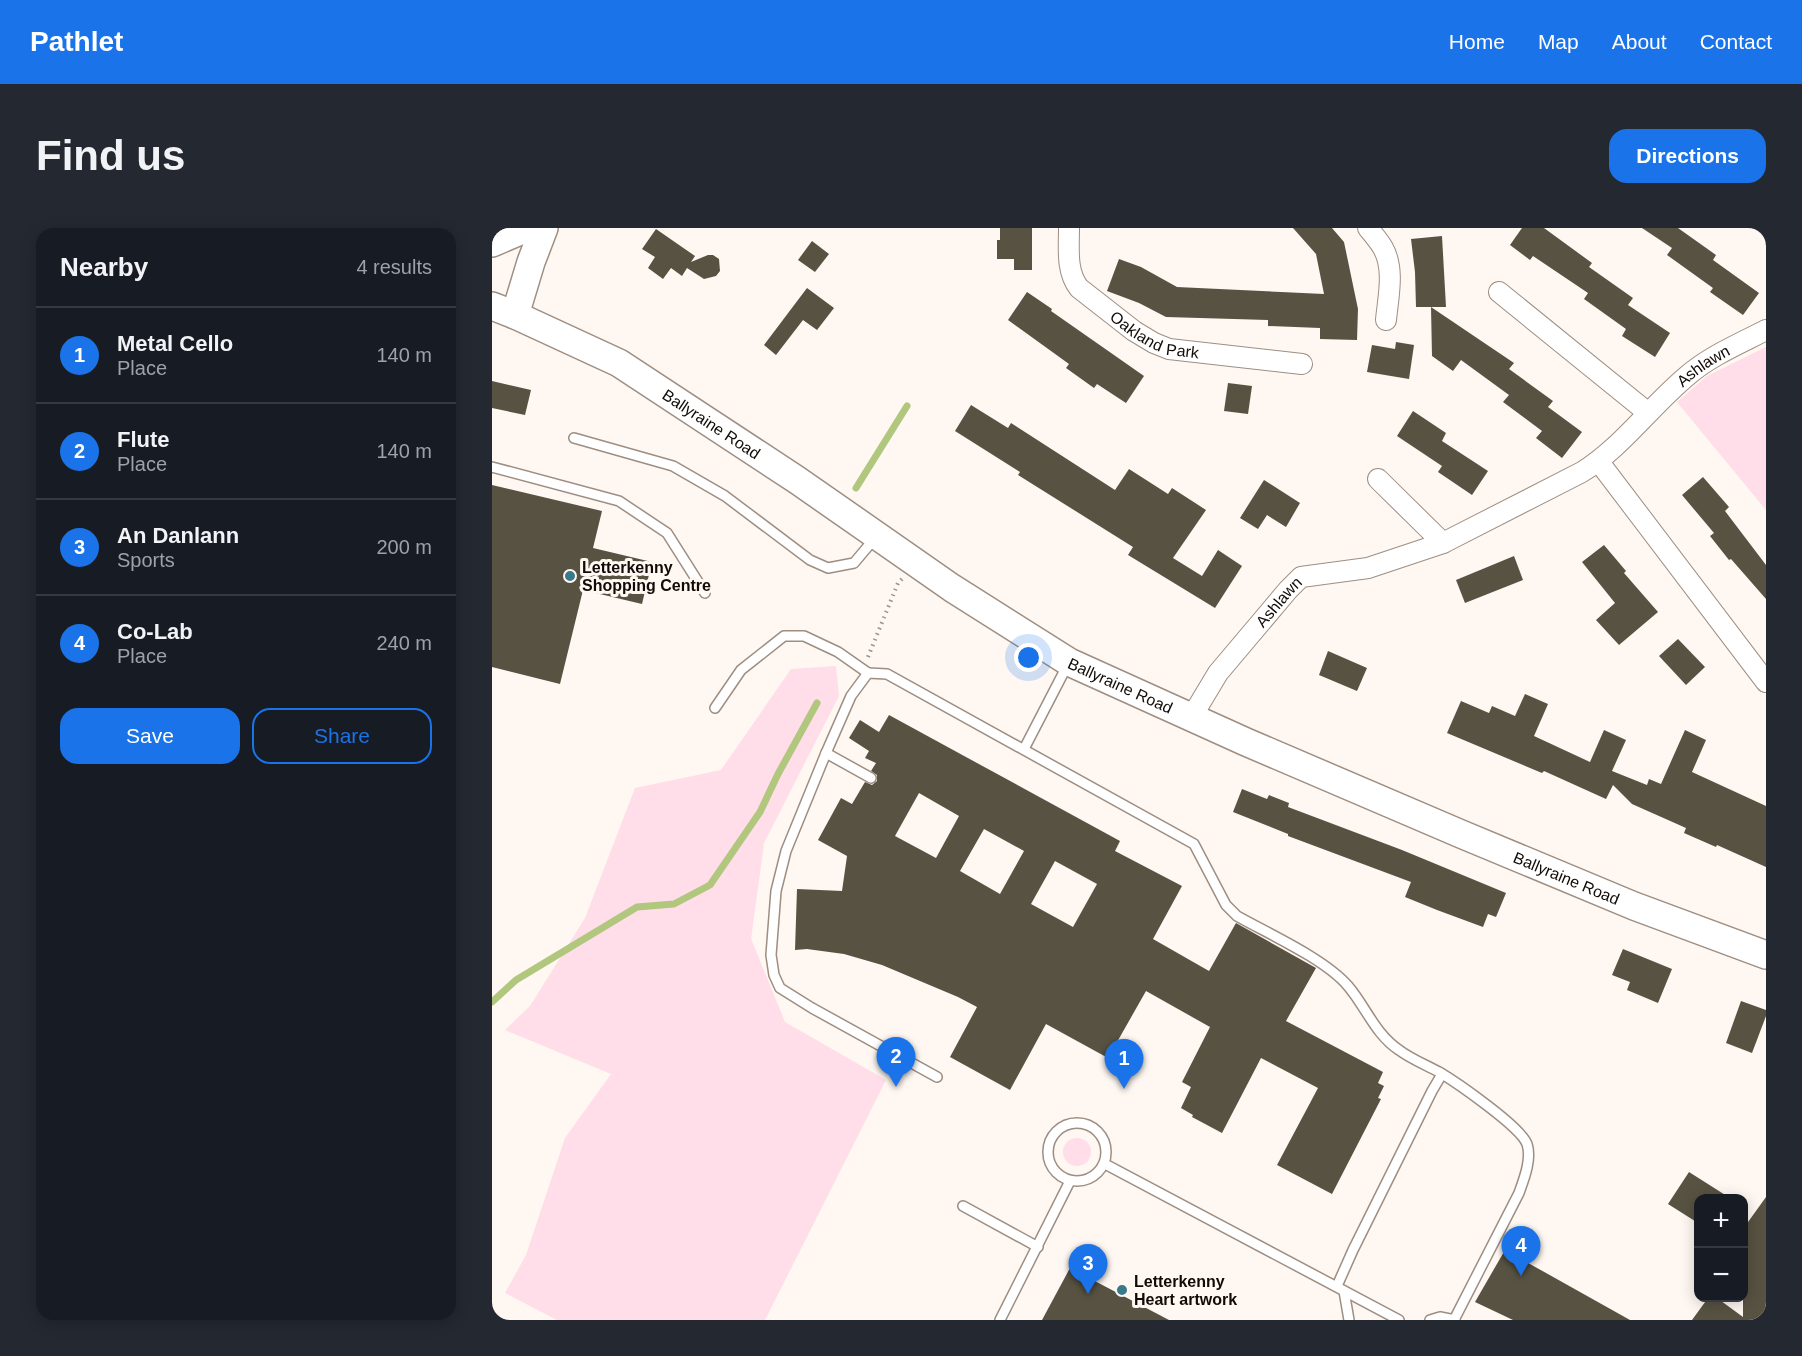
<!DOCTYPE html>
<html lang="en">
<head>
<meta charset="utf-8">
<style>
  :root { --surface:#171b24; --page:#242831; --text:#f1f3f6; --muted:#9ea1a6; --line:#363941; --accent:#1a73e8 }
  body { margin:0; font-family:Helvetica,sans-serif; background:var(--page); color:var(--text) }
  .controls { position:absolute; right:18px; bottom:18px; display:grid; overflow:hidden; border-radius:12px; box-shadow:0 3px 15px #0003 }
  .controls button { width:54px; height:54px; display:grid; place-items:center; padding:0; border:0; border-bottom:2px solid var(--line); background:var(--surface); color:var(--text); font:30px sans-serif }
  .you { position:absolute; left:537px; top:430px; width:21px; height:21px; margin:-15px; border:4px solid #fff; border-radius:50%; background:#1a73e8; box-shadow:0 0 0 9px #1a73e833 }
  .badge { display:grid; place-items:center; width:39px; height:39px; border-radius:50%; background:var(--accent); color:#fff; font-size:20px; font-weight:700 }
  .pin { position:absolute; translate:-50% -50px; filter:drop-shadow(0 2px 3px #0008) }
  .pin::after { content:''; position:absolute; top:32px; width:21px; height:18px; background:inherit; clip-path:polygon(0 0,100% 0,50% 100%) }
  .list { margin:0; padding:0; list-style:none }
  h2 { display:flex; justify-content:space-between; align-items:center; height:78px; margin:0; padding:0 24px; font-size:26px }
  h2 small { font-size:20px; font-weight:400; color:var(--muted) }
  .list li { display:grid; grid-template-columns:39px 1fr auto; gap:18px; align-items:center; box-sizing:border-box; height:96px; padding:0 24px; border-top:2px solid var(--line) }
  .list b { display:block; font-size:22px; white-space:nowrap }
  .list p { margin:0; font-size:20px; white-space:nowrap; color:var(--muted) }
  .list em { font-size:20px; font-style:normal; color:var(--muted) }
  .actions { display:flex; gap:12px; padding:18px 24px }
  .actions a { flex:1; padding:14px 0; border:2px solid var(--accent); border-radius:18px; text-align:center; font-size:21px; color:var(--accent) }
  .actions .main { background:var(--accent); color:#fff }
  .map { position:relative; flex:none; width:1274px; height:1092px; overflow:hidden; border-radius:18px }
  header { display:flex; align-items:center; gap:36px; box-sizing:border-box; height:84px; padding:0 30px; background:var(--accent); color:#fff }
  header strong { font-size:28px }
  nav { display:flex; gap:33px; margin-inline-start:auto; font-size:21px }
  .intro { display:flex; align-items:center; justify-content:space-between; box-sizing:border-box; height:144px; padding:0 36px }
  h1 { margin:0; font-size:42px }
  .button { padding:15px 27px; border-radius:18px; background:var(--accent); color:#fff; font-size:21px; font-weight:700 }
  main { display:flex; gap:36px; padding:0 36px }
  aside { flex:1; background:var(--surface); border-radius:18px; box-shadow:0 3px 15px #0003 }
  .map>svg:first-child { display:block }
  .green { fill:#ffdde9 }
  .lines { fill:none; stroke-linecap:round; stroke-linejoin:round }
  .stream { stroke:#b0c77d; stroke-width:7 }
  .building { fill:#585242; fill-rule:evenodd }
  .lane-casing { stroke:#9e8e82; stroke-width:12 }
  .street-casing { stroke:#9e8e82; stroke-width:22 }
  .secondary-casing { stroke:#9e8e82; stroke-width:30 }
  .path { stroke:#9b9490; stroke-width:4; stroke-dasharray:1.5 4.5; stroke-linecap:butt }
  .lane { stroke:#fff; stroke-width:9 }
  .street { stroke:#fff; stroke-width:20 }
  .secondary { stroke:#fff; stroke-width:27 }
  .poi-dot { fill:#387a8c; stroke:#fef7f2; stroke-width:2 }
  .labels { text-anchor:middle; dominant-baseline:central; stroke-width:6; stroke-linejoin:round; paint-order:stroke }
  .street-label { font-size:16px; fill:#110b07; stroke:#fef7f2 }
  .poi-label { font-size:16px; font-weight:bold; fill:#110b07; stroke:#fef7f2; text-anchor:start }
</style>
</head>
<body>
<header>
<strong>Pathlet</strong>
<nav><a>Home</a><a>Map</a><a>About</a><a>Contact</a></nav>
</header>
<div class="intro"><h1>Find us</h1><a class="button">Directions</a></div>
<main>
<aside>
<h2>Nearby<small>4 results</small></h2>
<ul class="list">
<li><span class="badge">1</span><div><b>Metal Cello</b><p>Place</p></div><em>140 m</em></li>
<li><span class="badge">2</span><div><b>Flute</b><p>Place</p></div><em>140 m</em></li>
<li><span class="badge">3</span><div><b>An Danlann</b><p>Sports</p></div><em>200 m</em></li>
<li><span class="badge">4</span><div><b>Co-Lab</b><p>Place</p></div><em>240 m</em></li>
</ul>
<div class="actions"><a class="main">Save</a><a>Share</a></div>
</aside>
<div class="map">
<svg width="1274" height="1092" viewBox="0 0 1274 1092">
  <rect width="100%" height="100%" fill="#fef7f2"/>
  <!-- green -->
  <g class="green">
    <path d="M 1274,119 L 1274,282 L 1185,174 L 1215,148 Z"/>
    <path d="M 344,438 L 347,468 L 272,615 L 259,711 L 293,794 L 394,852 L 273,1092 L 65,1092 L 13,1065 L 34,1027 L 73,910 L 119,846 L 13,802 L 38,778 L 93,690 L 143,560 L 229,542 L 299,441 Z"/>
    <circle cx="585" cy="924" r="14"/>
  </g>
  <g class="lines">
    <!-- stream -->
    <g class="stream">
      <path d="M 364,260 L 415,178"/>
      <path d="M 0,774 L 24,752 L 145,679 L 182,676 L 218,657 L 268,584 L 286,546 L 325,475"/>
    </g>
  </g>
  <!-- building -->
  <g class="building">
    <path d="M 508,0 L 540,0 L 540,42 L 522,42 L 522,31 L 505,31 L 505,12 L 508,12 Z"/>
    <path d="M 801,0 L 840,0 L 852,14 L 866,81 L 865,112 L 828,111 L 828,100 L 776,98 L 776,92 L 674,89 L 647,75 L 615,63 L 627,31 L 649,39 L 685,59 L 832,66 L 824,26 Z"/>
    <path d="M 1030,0 L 1052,0 L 1100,35 L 1097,39 L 1141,70 L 1136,77 L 1178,105 L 1163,129 L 1130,108 L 1134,101 L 1092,71 L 1096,65 L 1041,28 L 1038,32 L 1018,17 Z"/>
    <path d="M 1150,0 L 1186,0 L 1224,27 L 1221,32 L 1267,65 L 1251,87 L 1218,64 L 1221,60 L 1175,27 L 1180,20 Z"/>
    <path d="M 164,1 L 203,28 L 199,34 L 216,27 L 221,27 L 227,31 L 228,43 L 224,48 L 212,51 L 195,40 L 190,48 L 179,40 L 171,51 L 156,40 L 163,29 L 150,21 Z"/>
    <path d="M 950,8 L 954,79 L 939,79 L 1022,135 L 1017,141 L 1061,173 L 1056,179 L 1090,204 L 1070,230 L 1044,210 L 1050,203 L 1011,174 L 1017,167 L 969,132 L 961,143 L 940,128 L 939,79 L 924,79 L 923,44 L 919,11 Z"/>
    <path d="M 320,13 L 337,26 L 323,44 L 306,32 Z"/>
    <path d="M 315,60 L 342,80 L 325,102 L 311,92 L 284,127 L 272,117 Z"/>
    <path d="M 535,64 L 560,81 L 559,83 L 652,148 L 634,175 L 605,156 L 602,160 L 574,140 L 577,136 L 516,92 Z"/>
    <path d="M 904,114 L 922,117 L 917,151 L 875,144 L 880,117 L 903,121 Z"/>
    <path d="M 0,153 L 39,162 L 33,187 L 0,180 Z"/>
    <path d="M 736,155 L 760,158 L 756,186 L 732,183 Z"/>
    <path d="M 479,177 L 516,200 L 519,195 L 623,262 L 637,241 L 676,266 L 680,260 L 714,282 L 681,330 L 710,348 L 726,322 L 750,338 L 723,380 L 636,327 L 641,319 L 526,247 L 528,244 L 463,203 Z"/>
    <path d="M 921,183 L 954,205 L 950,213 L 996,243 L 980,267 L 946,244 L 950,238 L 905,208 Z"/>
    <path d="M 1211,249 L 1237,279 L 1233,283 L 1274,337 L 1274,371 L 1239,331 L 1237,332 L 1218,308 L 1222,305 L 1190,267 Z"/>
    <path d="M 772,252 L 808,275 L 794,299 L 775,287 L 766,301 L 748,290 Z"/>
    <path d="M 0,257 L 110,283 L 101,320 L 160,334 L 150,376 L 91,362 L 68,456 L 0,439 Z"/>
    <path d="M 1112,317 L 1134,343 L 1132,345 L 1166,384 L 1127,417 L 1104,392 L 1123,375 L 1090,334 Z"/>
    <path d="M 1022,328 L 1031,352 L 973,375 L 964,352 Z"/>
    <path d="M 1186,411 L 1213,439 L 1194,457 L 1167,428 Z"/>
    <path d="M 836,423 L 875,440 L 865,463 L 827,447 Z"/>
    <path d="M 1033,466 L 1056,476 L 1042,508 L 1098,534 L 1112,502 L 1134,512 L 1120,543 L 1155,557 L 1157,551 L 1169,556 L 1193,502 L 1214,512 L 1200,544 L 1274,578 L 1274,639 L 1225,617 L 1224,619 L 1192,605 L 1194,600 L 1140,576 L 1121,557 L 1114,571 L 1052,543 L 1050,545 L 955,505 L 969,473 L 997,485 L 1000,478 L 1023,488 Z"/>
    <path d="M 397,487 L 628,613 L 623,623 L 690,658 L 661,711 L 717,743 L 744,695 L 824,740 L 794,793 L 891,844 L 886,855 L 892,858 L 886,870 L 889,871 L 840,966 L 785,937 L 826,860 L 769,830 L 730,905 L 700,889 L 701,887 L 689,880 L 699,859 L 690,854 L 718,799 L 654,763 L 616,830 L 554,796 L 518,862 L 458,829 L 485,779 L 466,769 L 390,737 L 352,726 L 315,721 L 303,722 L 305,661 L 350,663 L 355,628 L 326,612 L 349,570 L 360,576 L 373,554 L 380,557 L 385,553 L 385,547 L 379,543 L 384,535 L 373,530 L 377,523 L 357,510 L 368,492 L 387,504 ZM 427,565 L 467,588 L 444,630 L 403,608 ZM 492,601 L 532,623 L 508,666 L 468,643 ZM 563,633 L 605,656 L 581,699 L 539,676 Z"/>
    <path d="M 750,561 L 775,571 L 777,567 L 797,575 L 796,579 L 910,622 L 1014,665 L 1004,689 L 996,686 L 991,699 L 945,682 L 913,669 L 919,654 L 796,608 L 796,606 L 741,584 Z"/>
    <path d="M 1131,721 L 1180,741 L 1166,775 L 1135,762 L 1138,754 L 1120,747 Z"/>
    <path d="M 1249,773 L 1274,782 L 1274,788 L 1260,825 L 1234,815 Z"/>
    <path d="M 1197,944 L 1238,970 L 1206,970 L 1206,995 L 1176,976 Z"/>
    <path d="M 1274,969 L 1274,1092 L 1200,1092 L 1216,1070 L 1225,1070 L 1251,1089 L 1251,1001 Z"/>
    <path d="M 1013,1022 L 1138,1092 L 1021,1092 L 983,1074 Z"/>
    <path d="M 578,1040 L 677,1092 L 550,1092 Z"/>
  </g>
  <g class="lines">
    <defs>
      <g id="lane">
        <path d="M 82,210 L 181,238 L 233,268 L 318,332 L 336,340 L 362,335 L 383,310"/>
        <path d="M 0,239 L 127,273 L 175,305 L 213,365"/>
        <path d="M 223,480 L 249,442 L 292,408 L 312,408 L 346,424 L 376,445"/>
        <path d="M 532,521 L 576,436"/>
        <path d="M 334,525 L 379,550"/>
        <path d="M 445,849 L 320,780 L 288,760 L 282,747 L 279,727 L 284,663 L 294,623 L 334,525 L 359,468 L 376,445 L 395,446 L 702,616 L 734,677 L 745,688 C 777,706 833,731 856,758 C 874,779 883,806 907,822 C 919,831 934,837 947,844 C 964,854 1029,899 1035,916 C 1040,931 1032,951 1027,965 L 962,1092"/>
        <circle cx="585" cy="924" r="29"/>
        <path d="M 613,936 L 907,1092"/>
        <path d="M 471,978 L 546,1019"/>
        <path d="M 845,1058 L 861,1022 L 940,863 L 950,846"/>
        <path d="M 852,1063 L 857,1092"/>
        <path d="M 508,1092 L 578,953"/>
        <path d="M 938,1092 L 948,1089 L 963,1092"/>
      </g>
      <g id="street">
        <path id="s1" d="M 577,0 C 577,21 574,43 587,60 L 642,103 L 662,115 L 677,121 L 810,136"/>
        <path d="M 876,0 C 881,6 887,13 891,20 C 903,41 896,70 894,92"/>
        <path d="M 1007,64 L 1155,184"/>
        <path d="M 1107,234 L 1274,454"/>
        <path d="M 886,251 L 951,315"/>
        <path id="s2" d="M 699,490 L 726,445 L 796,362 L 809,349 L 876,340 L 951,315 L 1090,244 C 1129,220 1159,178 1195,148 C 1218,128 1247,116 1274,102"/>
      </g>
      <g id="secondary">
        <path d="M 0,15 L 35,0"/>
        <path id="s3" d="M 0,78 L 23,87 L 127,135 L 305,252 L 460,360 L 577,434 L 754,514 L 969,606 L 1142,678 L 1274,727"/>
        <path d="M 23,87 L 39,34 L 52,0"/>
      </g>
    </defs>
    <!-- lane casing -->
    <use href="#lane" class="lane-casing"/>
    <!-- street casing -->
    <use href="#street" class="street-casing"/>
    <!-- secondary casing -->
    <use href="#secondary" class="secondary-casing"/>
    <!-- path -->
    <path class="path" d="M 376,429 L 406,355 L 410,351"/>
    <!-- lane -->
    <use href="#lane" class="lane"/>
    <!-- street -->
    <use href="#street" class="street"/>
    <!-- secondary -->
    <use href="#secondary" class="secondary"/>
  </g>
  <!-- markers -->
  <g class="poi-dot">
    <circle cx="78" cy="348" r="6"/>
    <circle cx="630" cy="1062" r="6"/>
  </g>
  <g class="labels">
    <!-- street labels -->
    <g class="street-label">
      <text stroke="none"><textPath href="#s1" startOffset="153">Oakland Park</textPath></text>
      <text stroke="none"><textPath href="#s2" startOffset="644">Ashlawn</textPath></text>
      <text stroke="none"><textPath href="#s3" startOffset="250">Ballyraine Road</textPath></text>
      <text stroke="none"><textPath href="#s2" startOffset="146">Ashlawn</textPath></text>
      <text stroke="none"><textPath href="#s3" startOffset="736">Ballyraine Road</textPath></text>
      <text stroke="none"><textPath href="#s3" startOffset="1222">Ballyraine Road</textPath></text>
    </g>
    <!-- poi labels -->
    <g class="poi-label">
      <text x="90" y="339">Letterkenny<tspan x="90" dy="18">Shopping Centre</tspan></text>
      <text x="642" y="1053">Letterkenny<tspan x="642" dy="18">Heart artwork</tspan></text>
    </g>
  </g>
</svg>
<div class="controls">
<button>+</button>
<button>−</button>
</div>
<div class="you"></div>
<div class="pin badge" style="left:632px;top:861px">1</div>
<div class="pin badge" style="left:404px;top:859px">2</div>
<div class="pin badge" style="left:596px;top:1066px">3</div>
<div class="pin badge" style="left:1029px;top:1048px">4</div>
</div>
</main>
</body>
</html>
